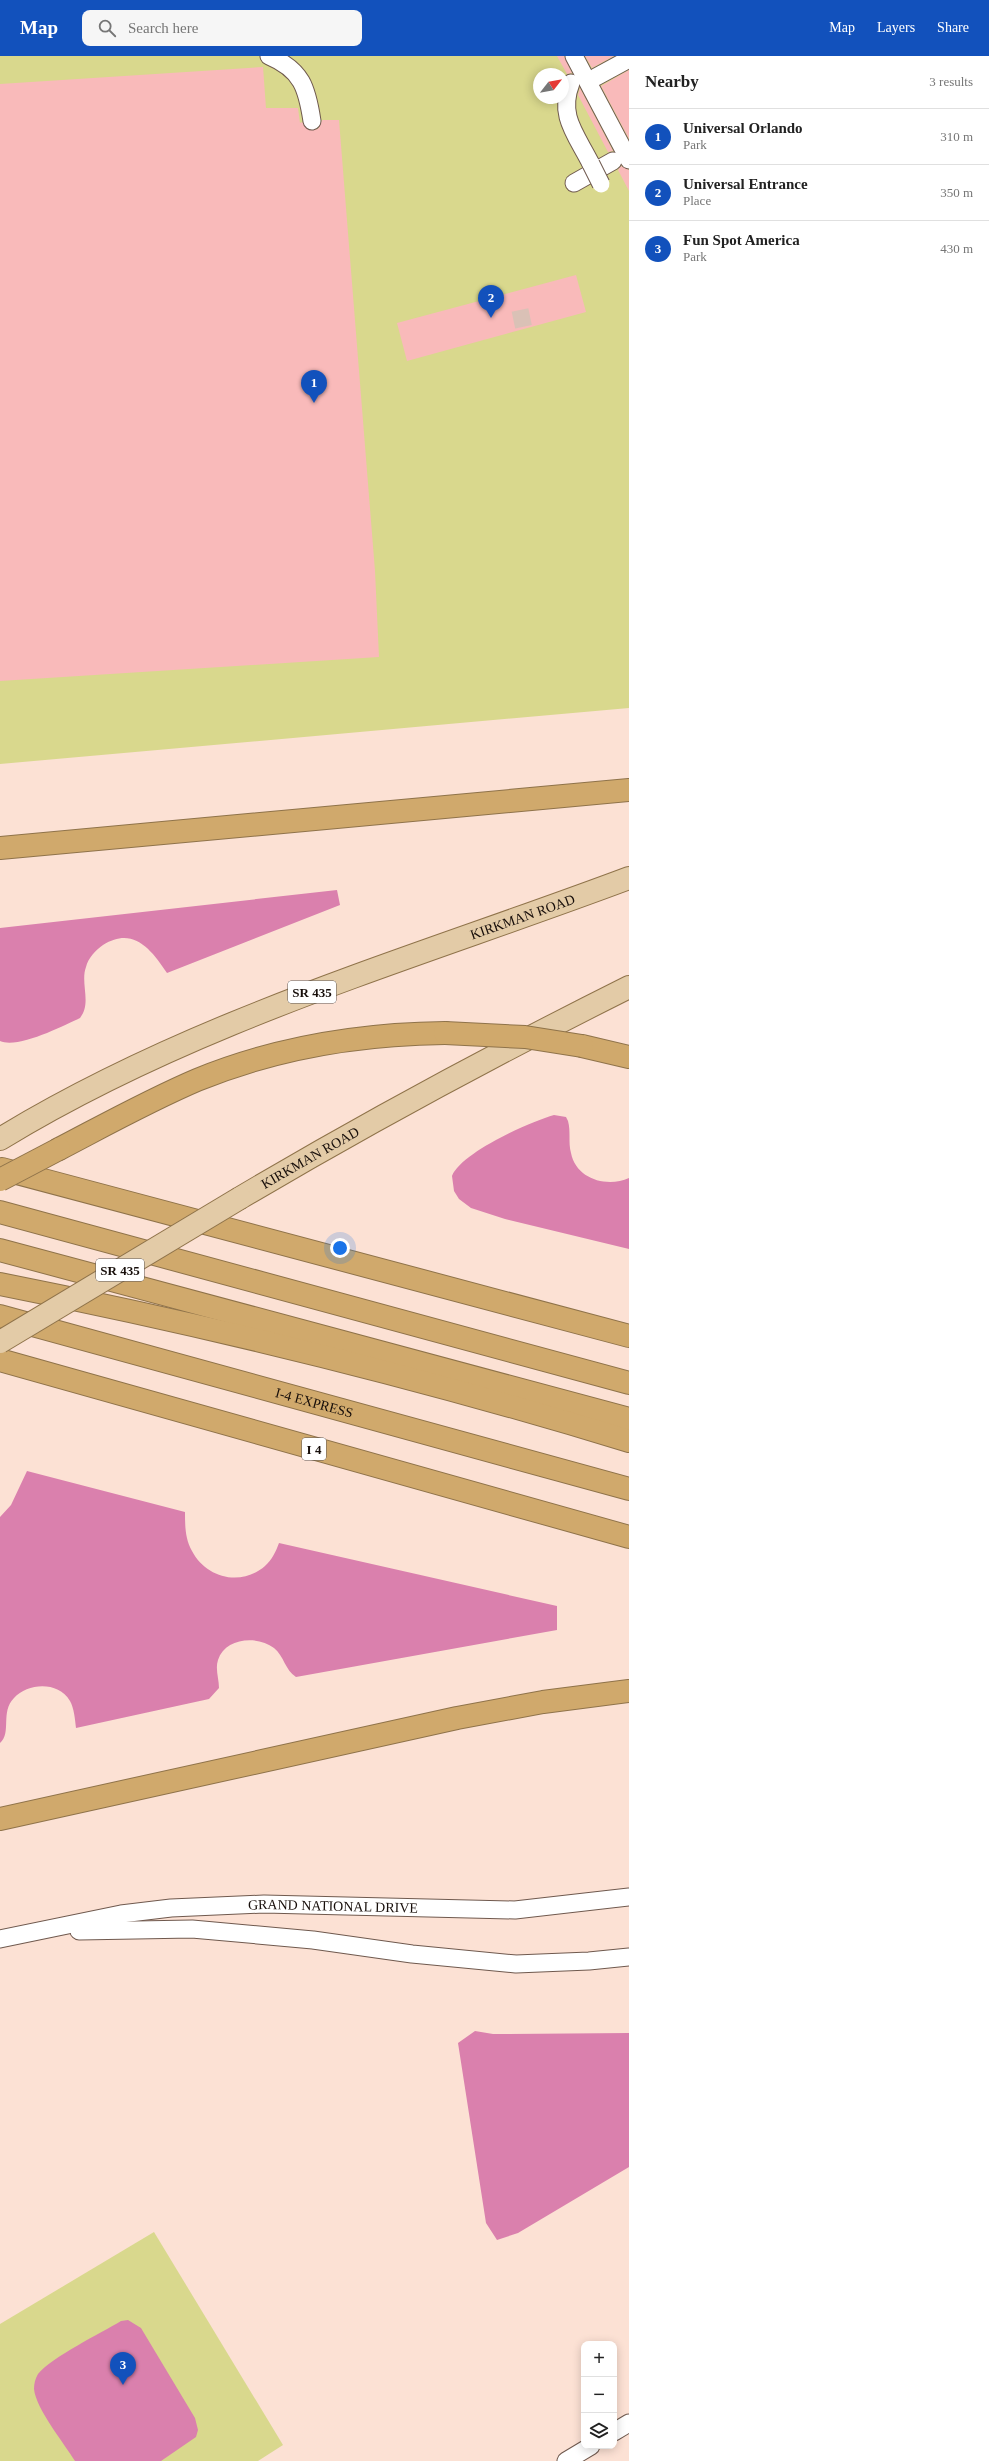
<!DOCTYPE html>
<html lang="en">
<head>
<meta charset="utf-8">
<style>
  :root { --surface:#fff; --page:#f6f6f6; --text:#222; --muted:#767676; --line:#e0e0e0; --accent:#1251bc }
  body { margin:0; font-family:"Times New Roman",serif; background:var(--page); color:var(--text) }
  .controls { position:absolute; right:12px; bottom:12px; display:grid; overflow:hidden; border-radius:8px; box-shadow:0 2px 10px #0003 }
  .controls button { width:36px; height:36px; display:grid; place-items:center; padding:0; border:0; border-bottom:1px solid var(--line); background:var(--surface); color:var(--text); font:20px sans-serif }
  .compass { position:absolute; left:533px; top:12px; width:36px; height:36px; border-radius:50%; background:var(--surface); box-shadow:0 2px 10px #0003; rotate:59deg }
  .you { position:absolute; left:340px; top:1192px; width:14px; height:14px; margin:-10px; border:3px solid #fff; border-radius:50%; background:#1a73e8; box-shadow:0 0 0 6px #1a73e833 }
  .badge { display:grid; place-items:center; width:26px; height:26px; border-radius:50%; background:var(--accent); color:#fff; font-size:13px; font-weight:700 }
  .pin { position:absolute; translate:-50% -33px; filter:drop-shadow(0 1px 2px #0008) }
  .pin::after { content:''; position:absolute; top:21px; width:14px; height:12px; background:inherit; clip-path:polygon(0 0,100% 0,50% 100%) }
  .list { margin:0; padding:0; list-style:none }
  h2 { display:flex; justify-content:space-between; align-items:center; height:52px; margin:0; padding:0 16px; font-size:17px }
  h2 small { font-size:13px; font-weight:400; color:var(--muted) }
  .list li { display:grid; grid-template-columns:26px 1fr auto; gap:12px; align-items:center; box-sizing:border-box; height:56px; padding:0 16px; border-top:1px solid var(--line) }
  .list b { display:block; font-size:15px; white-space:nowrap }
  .list p { margin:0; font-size:13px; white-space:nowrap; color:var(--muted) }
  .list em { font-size:13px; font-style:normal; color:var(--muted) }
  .icon { flex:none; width:22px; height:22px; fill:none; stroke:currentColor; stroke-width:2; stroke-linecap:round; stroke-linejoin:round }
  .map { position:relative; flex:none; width:629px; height:2405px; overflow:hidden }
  header { display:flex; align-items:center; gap:24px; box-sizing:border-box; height:56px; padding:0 20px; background:var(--accent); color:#fff }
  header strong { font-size:19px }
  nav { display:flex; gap:22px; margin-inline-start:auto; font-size:14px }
  .search { width:280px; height:36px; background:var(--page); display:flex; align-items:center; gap:10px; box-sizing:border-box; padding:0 14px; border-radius:8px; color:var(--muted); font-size:15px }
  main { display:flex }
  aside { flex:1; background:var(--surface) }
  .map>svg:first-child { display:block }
  .green { fill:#d9d88d; fill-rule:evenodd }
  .water { fill:#da80ad }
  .building { fill:#f9baba }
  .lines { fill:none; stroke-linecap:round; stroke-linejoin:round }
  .minor-tunnel { stroke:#dac1b6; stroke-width:17; stroke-dasharray:17 8; stroke-linecap:butt }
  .minor-casing { stroke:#6f594e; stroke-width:19 }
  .major-casing { stroke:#8f734a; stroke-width:24 }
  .highway-casing { stroke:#8f734a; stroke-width:24 }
  .minor { stroke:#fff; stroke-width:17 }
  .major { stroke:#e3cba7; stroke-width:22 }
  .highway { stroke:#d0a96c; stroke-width:22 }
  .minor-bridge-casing { stroke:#6f594e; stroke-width:19; stroke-linecap:butt }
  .major-bridge-casing { stroke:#8f734a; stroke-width:24; stroke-linecap:butt }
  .highway-bridge-casing { stroke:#8f734a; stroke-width:24; stroke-linecap:butt }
  .minor-bridge { stroke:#fff; stroke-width:17 }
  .major-bridge { stroke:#e3cba7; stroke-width:22 }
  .highway-bridge { stroke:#d0a96c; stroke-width:22 }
  .labels { text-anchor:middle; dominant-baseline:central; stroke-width:3; stroke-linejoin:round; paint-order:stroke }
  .shield { fill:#fff; stroke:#5d5654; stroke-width:1 }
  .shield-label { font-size:13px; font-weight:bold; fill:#170e0a }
  .street-label { font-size:14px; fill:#170e0a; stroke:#fff }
</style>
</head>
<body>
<header>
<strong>Map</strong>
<div class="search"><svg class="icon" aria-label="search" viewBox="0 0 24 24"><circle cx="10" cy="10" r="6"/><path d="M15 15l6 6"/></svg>Search here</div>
<nav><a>Map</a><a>Layers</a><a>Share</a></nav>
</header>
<main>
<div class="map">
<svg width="629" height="2405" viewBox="0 0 629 2405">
  <rect width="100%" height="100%" fill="#fce1d4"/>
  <!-- green -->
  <g class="green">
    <path d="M 0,0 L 629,0 L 629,652 L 0,708 ZM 539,18 L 563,18 L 563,42 L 539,42 Z"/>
    <path d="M 154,2176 L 283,2389 L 258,2405 L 0,2405 L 0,2268 Z"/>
  </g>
  <!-- water -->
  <g class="water">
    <path d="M 337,834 L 340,849 L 167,917 C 151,893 133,870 103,889 C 96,894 88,902 86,911 C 80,927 92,947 80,962 C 63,970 18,993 0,985 L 0,872 Z"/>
    <path d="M 554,1059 L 566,1061 L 568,1065 C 571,1076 568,1086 571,1097 C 576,1123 607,1132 629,1122 L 629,1193 L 505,1163 L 471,1152 L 459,1143 L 454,1135 L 452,1120 C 461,1097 529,1066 554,1059 Z"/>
    <path d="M 27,1415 L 185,1456 C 185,1469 185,1483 192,1495 C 206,1522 241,1531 265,1510 C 272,1504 276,1495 279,1487 L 557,1550 L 557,1574 L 296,1621 C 285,1614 284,1600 274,1592 C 257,1579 225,1582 218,1604 C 215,1613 219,1623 219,1632 L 209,1643 L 76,1672 C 75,1663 74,1652 70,1645 C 58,1625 28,1627 14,1642 C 0,1656 12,1677 0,1687 L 0,1461 L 11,1449 Z"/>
    <path d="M 475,1975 L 493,1978 L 629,1977 L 629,2111 L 518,2177 L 497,2184 L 486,2167 L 458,1987 Z"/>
    <path d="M 128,2264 L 141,2272 L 195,2362 L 198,2374 L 196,2381 L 161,2405 L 75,2405 C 64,2387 36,2353 34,2333 C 34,2328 35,2323 38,2318 C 52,2301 101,2277 121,2265 Z"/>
  </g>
  <!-- building -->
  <g class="building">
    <path d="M 557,0 L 564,0 L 572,17 L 567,18 Z"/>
    <path d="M 585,0 L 614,0 L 592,12 Z"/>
    <path d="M 263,11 L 266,52 L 298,52 L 300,67 L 302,66 L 309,74 L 318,73 L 322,64 L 339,64 L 375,515 L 379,601 L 0,625 L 0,28 Z"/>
    <path d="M 629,14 L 629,83 L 601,30 Z"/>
    <path d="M 580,32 L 613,95 L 608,96 L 578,39 Z"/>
    <path d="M 621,110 L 629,114 L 629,135 L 618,114 Z"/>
    <path d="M 576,219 L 586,256 L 407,305 L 397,267 Z"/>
  </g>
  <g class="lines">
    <!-- minor-tunnel -->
    <path class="minor-tunnel" d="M 520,254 L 524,273"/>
    <defs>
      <g id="minor">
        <path d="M 269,0 C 302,14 307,32 312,65"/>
        <path d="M 574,0 L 629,104"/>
        <path d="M 596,21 L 629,3"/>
        <path d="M 571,27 C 558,60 576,78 591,108"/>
        <path d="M 574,127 L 613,105"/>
        <path d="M 79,1875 L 192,1873 L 313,1884 L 412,1898 L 516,1908 L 589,1905 L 629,1901"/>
        <path id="s1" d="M 0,1883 L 121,1858 L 171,1852 L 264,1848 L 515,1854 L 629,1841"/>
        <path d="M 614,2376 L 629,2367"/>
        <path d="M 566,2405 L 591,2390"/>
      </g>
      <g id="major">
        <path id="s2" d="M 0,1083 C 195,964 416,902 629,822"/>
        <path id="s3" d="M 240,1142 C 367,1067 497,997 629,931"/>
      </g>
      <g id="highway">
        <path d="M 0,792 L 629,734"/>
        <path d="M 582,990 L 629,1001"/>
        <path d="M 59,1093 C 105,1069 150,1044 197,1024 C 275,992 361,978 445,977"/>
        <path d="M 2,1113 L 629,1280"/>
        <path d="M 0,1156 L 629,1327"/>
        <path d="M 0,1194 L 629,1363"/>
        <path d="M 0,1228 C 212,1270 423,1322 629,1385"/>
        <path id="s4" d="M 0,1260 L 629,1433"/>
        <path d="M 0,1304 L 629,1481"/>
        <path d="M 0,1763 L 457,1662 L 543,1646 L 629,1635"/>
      </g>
    </defs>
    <!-- minor casing -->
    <use href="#minor" class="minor-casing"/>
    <!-- major casing -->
    <use href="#major" class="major-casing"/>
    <!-- highway casing -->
    <use href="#highway" class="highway-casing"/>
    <!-- minor -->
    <use href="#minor" class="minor"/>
    <!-- major -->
    <use href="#major" class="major"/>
    <!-- highway -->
    <use href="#highway" class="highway"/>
    <defs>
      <path id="minor-bridge" d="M 591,108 L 601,128"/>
      <path id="major-bridge" d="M 0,1286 L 240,1142"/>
      <g id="highway-bridge">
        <path d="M 445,977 L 525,981 L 582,990"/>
        <path d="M 0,1124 L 59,1093"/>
      </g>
    </defs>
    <!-- minor-bridge casing -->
    <use href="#minor-bridge" class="minor-bridge-casing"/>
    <!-- major-bridge casing -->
    <use href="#major-bridge" class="major-bridge-casing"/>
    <!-- highway-bridge casing -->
    <use href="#highway-bridge" class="highway-bridge-casing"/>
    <!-- minor-bridge -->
    <use href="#minor-bridge" class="minor-bridge"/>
    <!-- major-bridge -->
    <use href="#major-bridge" class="major-bridge"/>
    <!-- highway-bridge -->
    <use href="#highway-bridge" class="highway-bridge"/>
  </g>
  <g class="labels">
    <!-- shield labels -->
    <g class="shield">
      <rect x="288" y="925" width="48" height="22" rx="3"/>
      <rect x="96" y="1203" width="48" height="22" rx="3"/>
      <rect x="302" y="1382" width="24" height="22" rx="3"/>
    </g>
    <g class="shield-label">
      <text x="312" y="936">SR 435</text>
      <text x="120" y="1214">SR 435</text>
      <text x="314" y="1393">I 4</text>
    </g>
    <!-- street labels -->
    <g class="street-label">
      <text stroke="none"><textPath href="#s2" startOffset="569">KIRKMAN ROAD</textPath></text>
      <text stroke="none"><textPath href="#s3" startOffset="81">KIRKMAN ROAD</textPath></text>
      <text stroke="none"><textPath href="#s4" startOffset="326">I-4 EXPRESS</textPath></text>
      <text stroke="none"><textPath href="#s1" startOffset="336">GRAND NATIONAL DRIVE</textPath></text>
    </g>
  </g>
</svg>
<div class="controls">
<button>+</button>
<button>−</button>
<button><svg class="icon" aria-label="layers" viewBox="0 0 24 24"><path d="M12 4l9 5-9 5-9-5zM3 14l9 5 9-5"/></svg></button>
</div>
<svg class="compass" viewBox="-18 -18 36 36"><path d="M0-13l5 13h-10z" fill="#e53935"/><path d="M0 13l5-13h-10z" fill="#767676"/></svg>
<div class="you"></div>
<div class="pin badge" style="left:314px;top:347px">1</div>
<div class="pin badge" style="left:491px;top:262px">2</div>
<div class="pin badge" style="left:123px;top:2329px">3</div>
</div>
<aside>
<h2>Nearby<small>3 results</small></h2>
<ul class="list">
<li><span class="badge">1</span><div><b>Universal Orlando</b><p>Park</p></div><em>310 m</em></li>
<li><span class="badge">2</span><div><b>Universal Entrance</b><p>Place</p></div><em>350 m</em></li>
<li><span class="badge">3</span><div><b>Fun Spot America</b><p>Park</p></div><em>430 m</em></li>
</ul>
</aside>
</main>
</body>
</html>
